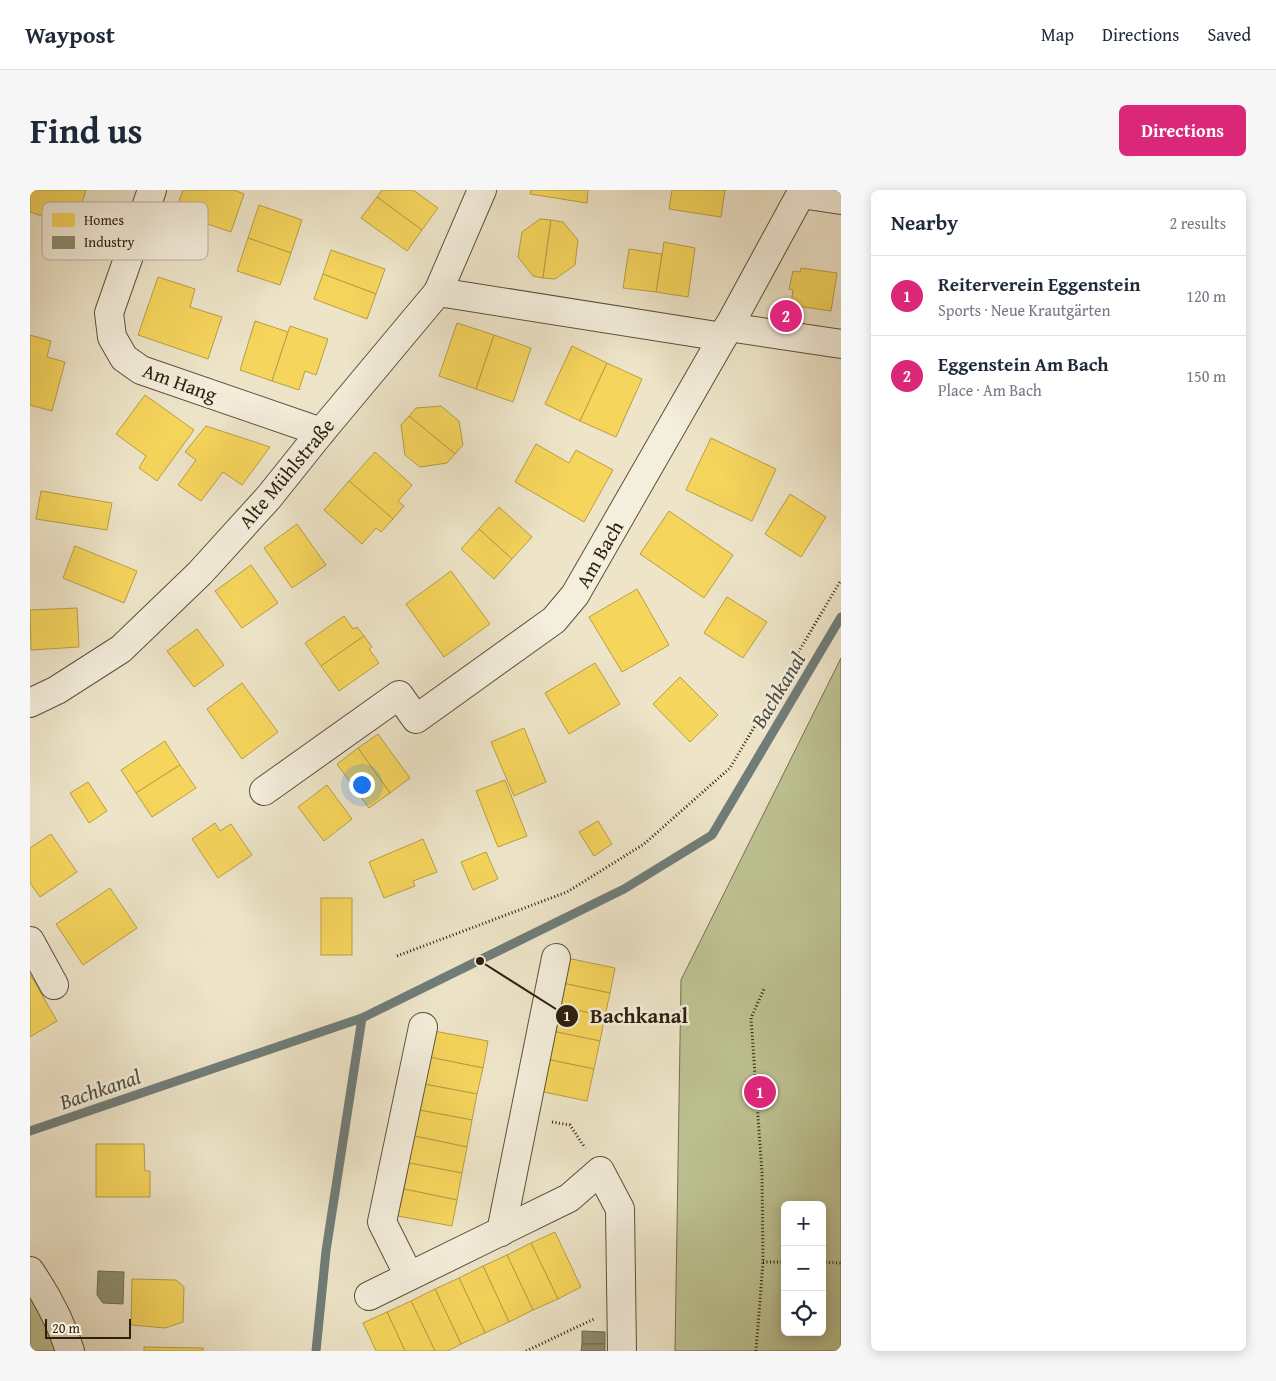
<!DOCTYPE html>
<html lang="en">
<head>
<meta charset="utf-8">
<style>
  :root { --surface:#fff; --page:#f6f6f7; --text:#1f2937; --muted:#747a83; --line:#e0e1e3; --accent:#db2777 }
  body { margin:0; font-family:"Gentium Book Plus",serif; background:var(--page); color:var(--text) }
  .controls { position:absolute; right:15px; bottom:15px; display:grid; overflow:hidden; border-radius:8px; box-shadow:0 2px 12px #0003 }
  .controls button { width:45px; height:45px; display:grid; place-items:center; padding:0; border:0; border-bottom:1px solid var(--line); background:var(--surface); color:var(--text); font:25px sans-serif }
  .scale { position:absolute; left:15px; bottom:12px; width:86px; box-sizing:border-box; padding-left:5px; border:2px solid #2c1f0d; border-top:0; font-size:14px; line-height:18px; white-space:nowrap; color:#2c1f0d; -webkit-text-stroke:4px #f4eedc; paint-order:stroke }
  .you { position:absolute; left:331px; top:594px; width:18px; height:18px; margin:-12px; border:4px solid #fff; border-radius:50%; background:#1a73e8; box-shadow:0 0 0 8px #1a73e833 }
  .badge { display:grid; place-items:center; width:32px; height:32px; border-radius:50%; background:var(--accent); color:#fff; font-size:16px; font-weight:700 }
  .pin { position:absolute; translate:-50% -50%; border:2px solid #fff; box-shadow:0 1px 5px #0006 }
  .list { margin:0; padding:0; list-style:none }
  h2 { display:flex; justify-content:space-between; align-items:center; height:65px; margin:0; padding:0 20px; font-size:21px }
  h2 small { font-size:16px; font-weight:400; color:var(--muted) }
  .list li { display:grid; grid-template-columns:32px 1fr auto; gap:15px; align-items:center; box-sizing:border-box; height:80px; padding:0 20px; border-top:1px solid var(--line) }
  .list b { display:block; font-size:19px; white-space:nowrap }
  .list p { margin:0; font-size:16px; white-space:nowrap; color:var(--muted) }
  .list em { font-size:16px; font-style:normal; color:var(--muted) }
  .icon { flex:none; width:28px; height:28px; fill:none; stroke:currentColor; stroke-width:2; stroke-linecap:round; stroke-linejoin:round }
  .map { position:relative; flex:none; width:811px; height:1161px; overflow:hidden; border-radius:8px }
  header { display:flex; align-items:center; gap:30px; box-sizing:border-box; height:70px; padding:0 25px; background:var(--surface); border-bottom:1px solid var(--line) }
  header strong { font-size:24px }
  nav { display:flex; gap:28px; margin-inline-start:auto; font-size:18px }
  .intro { display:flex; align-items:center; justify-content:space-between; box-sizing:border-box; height:120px; padding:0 30px }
  h1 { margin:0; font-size:35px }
  .button { padding:12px 22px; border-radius:8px; background:var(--accent); color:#fff; font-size:18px; font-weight:700 }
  main { display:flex; gap:30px; padding:0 30px }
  aside { flex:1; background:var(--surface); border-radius:8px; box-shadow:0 2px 12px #0003 }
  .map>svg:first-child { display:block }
  .green { fill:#bec393; stroke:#757150; fill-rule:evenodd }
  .homes { fill:#f6d55c; stroke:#b99e44 }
  .industry { fill:#8c8c6e; stroke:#6f6b51 }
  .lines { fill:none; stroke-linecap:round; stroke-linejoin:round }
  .stream { stroke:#707d79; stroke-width:9 }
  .minor-casing { stroke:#5c503c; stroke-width:30 }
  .path { stroke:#2c1f0d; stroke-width:3; stroke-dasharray:1 2.5; stroke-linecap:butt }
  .minor { stroke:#f4eedc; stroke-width:28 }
  .labels { text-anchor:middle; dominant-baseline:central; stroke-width:5; stroke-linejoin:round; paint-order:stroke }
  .street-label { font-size:20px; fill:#2c1f0d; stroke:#f4eedc }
  .water-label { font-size:21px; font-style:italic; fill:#4e4e43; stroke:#f4eedc }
  .key { fill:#f4eedc; stroke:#b8b09e; stroke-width:1 }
  .key-label { font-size:14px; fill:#2c1f0d }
  .leader { fill:none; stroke:#2c1f0d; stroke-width:2 }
  .callout-dot { fill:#2c1f0d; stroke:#f4eedc; stroke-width:2 }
  .mark-label { font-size:15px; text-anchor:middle; font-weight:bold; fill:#fff }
  .callout-label { font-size:21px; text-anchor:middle; font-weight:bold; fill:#2c1f0d; stroke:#f4eedc; stroke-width:5; stroke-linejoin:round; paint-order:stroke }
</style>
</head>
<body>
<header>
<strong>Waypost</strong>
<nav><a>Map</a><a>Directions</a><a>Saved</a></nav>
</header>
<div class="intro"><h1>Find us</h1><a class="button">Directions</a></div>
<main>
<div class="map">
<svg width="811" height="1161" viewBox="0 0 811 1161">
  <rect width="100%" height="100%" fill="#eee5c9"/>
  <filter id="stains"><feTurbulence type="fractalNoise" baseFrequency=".004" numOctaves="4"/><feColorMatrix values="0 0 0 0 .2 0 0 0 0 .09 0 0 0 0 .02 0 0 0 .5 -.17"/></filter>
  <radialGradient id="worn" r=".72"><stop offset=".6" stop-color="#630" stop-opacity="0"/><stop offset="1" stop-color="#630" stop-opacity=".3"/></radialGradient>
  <!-- green -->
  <g class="green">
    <path d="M 811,468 L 811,1161 L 645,1161 L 651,790 ZM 755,1015 L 792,1015 L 792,1142 L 755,1142 Z"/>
    <path d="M 0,1106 L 11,1125 L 26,1161 L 0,1161 Z"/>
  </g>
  <!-- homes -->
  <g class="homes">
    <path d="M 0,0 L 56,0 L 44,37 L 0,22 Z"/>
    <path d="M 153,0 L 204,0 L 214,4 L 201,42 L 145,23 Z"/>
    <path d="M 352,0 L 383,0 L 408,18 L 392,40 L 347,7 Z"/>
    <path d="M 501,0 L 558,0 L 557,13 L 500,4 Z"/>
    <path d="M 642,0 L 695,0 L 691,27 L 639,19 Z"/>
    <path d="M 347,7 L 392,40 L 377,61 L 331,28 Z"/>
    <path d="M 229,15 L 272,30 L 261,63 L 218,48 Z"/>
    <path d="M 510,29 L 521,30 L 513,88 L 503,86 L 488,67 L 492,42 Z"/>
    <path d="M 521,30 L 533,32 L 548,50 L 545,75 L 525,89 L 513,88 Z"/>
    <path d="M 218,48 L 261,63 L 250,95 L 207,81 Z"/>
    <path d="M 634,52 L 665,58 L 658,107 L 626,102 Z"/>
    <path d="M 599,59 L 632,64 L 626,102 L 593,98 Z"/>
    <path d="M 301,60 L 355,79 L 346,104 L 293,84 Z"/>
    <path d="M 771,78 L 807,83 L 801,121 L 761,115 L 763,100 L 759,99 L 763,81 L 770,82 Z"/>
    <path d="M 293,84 L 346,104 L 337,129 L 284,109 Z"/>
    <path d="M 128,87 L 165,99 L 160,117 L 192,127 L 178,169 L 108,145 Z"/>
    <path d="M 751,120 L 763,122 L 762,132 L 749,130 Z"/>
    <path d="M 225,131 L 258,142 L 242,191 L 210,180 Z"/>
    <path d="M 427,133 L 464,145 L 446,199 L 409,186 Z"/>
    <path d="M 260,136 L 298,149 L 286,185 L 275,181 L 269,200 L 242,191 Z"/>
    <path d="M 0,145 L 21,151 L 17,167 L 35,172 L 22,221 L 0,215 Z"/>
    <path d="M 464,145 L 501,158 L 483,212 L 446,199 Z"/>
    <path d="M 542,156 L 577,173 L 550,231 L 515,214 Z"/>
    <path d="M 577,173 L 612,189 L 586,247 L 550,231 Z"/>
    <path d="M 115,205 L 164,240 L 127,291 L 109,278 L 116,266 L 86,244 Z"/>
    <path d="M 411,216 L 429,231 L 433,255 L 425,264 L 379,226 L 386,218 Z"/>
    <path d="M 379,226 L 425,264 L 417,273 L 390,277 L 375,265 L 371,235 Z"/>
    <path d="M 176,236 L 240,257 L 212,295 L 193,282 L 171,311 L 148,295 L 166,270 L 155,262 Z"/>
    <path d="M 681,248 L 746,279 L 722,331 L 656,300 Z"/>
    <path d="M 506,254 L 539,273 L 546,260 L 583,280 L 554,332 L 485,292 Z"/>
    <path d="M 345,262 L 382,295 L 368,311 L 374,316 L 363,329 L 319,291 Z"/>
    <path d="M 319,291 L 363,329 L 351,342 L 346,338 L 332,354 L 294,320 Z"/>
    <path d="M 11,301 L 82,313 L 77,340 L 6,329 Z"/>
    <path d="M 760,304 L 796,327 L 771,367 L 735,344 Z"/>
    <path d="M 469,317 L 502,347 L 482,369 L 449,339 Z"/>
    <path d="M 639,321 L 703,365 L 674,408 L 610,364 Z"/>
    <path d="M 267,334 L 296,375 L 262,398 L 234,358 Z"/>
    <path d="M 449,339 L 482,369 L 464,389 L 431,359 Z"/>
    <path d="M 45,356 L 107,381 L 94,413 L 33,388 Z"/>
    <path d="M 221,375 L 248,413 L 212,438 L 185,401 Z"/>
    <path d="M 421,381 L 460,434 L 414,467 L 376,414 Z"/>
    <path d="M 607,399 L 639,455 L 592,482 L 559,427 Z"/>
    <path d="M 697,407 L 737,432 L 713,468 L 674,443 Z"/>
    <path d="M 47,418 L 49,457 L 1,460 L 0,420 Z"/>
    <path d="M 314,426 L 323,439 L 327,437 L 334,446 L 291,476 L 275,453 Z"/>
    <path d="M 167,439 L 194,475 L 164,497 L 137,461 Z"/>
    <path d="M 334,446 L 342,457 L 339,459 L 349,473 L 309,501 L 291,476 Z"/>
    <path d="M 565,473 L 590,514 L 539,544 L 515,503 Z"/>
    <path d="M 650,487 L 688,525 L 660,552 L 623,514 Z"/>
    <path d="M 212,493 L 248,542 L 212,569 L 177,519 Z"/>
    <path d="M 494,538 L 516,592 L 484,606 L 461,552 Z"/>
    <path d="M 348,544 L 380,588 L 360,603 L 328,558 Z"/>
    <path d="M 135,551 L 150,575 L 106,603 L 91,580 Z"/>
    <path d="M 328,558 L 360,603 L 339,618 L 307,574 Z"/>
    <path d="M 150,575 L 166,598 L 122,627 L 106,603 Z"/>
    <path d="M 475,590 L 497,646 L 468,657 L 446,601 Z"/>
    <path d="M 58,592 L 77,621 L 59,633 L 40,603 Z"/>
    <path d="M 297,595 L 322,629 L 294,651 L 268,617 Z"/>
    <path d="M 568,631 L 582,654 L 564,666 L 549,642 Z"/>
    <path d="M 185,633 L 190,641 L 201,634 L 222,665 L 188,688 L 162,649 Z"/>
    <path d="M 21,644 L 47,682 L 10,707 L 0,693 L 0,658 Z"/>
    <path d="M 393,649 L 407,682 L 383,691 L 385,696 L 354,708 L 339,672 Z"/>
    <path d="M 456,662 L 468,689 L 443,700 L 431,672 Z"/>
    <path d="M 80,698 L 107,738 L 53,775 L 26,734 Z"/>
    <rect x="291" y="708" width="31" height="57"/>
    <path d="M 537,768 L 585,778 L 580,803 L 532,793 Z"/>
    <path d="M 0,784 L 27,831 L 0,847 Z"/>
    <path d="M 532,793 L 580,803 L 575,826 L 527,816 Z"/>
    <path d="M 527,816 L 575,826 L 570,851 L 522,841 Z"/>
    <path d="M 404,841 L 458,851 L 453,878 L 399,867 Z"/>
    <path d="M 522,841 L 570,851 L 564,879 L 516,869 Z"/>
    <path d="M 399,867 L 453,878 L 447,904 L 394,894 Z"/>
    <path d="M 516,869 L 564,879 L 557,911 L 509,901 Z"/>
    <path d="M 394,894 L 447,904 L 442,930 L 389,920 Z"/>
    <path d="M 389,920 L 442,930 L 437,957 L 384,946 Z"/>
    <path d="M 384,946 L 437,957 L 432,983 L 379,973 Z"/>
    <path d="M 66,954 L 114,954 L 115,981 L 120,981 L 120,1007 L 66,1007 Z"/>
    <path d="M 379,973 L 432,983 L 427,1010 L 374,999 Z"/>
    <path d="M 374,999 L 427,1010 L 422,1036 L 368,1026 Z"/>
    <path d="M 525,1042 L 551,1097 L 528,1109 L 501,1053 Z"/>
    <path d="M 501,1053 L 528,1109 L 503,1120 L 477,1065 Z"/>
    <path d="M 477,1065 L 503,1120 L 479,1132 L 453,1076 Z"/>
    <path d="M 453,1076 L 479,1132 L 455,1143 L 429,1088 Z"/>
    <path d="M 429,1088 L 455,1143 L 431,1154 L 405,1099 Z"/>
    <path d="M 102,1089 L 146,1090 L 154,1097 L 153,1132 L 135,1138 L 101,1135 Z"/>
    <path d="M 405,1099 L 431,1154 L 418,1161 L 405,1161 L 381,1111 Z"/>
    <path d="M 381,1111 L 405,1161 L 375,1161 L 357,1122 Z"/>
    <path d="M 357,1122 L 375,1161 L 346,1161 L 333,1133 Z"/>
    <path d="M 114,1157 L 173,1158 L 173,1161 L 114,1161 Z"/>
  </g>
  <!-- industry -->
  <g class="industry">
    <path d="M 68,1081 L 94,1082 L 93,1114 L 73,1113 L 67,1105 Z"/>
    <path d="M 552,1141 L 575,1142 L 575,1154 L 552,1154 Z"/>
    <path d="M 552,1154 L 575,1154 L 575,1161 L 551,1161 Z"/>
  </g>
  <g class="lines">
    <!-- stream -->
    <g class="stream">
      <path d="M 0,941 L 332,828 L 594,699 L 682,645 L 811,427"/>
      <path d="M 286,1161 L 296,1061 L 332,828"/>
    </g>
    <defs>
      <g id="minor">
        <path d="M 122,0 L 79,123 L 82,147 L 94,168 L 111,180 L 291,242"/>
        <path d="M 771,4 L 811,10"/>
        <path d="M 698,137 L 811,154"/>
        <path d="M 693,147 L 773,0"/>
        <path d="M 0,513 L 27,500 L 91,459 L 170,383 L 239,307 L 291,242 L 408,102 L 452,0"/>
        <path d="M 234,601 L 369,505 L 386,529 L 524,430 L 545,405 L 693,147 L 408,102"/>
        <path d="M 0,751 L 24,795"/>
        <path d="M 471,1042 L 526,768"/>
        <path d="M 0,1081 C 17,1106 31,1132 40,1161"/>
        <path d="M 379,1086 L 352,1032 L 393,837"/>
        <path d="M 339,1106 L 539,1008 L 570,981 L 590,1019 L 592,1161"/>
      </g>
    </defs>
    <!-- minor casing -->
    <use href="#minor" class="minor-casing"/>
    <!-- path -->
    <g class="path">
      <path d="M 367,766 L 537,702 L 614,654 L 700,578 L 811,390"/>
      <path d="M 522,932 L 540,935 L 555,958"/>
      <path d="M 733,1072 L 755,1072"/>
      <path d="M 792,1072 L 811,1073"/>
      <path d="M 496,1161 L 564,1129"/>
      <path d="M 726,1161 L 733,1072 L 732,983 L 721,828 L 734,799"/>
    </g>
    <!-- minor -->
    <use href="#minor" class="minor"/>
  </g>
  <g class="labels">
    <!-- street labels -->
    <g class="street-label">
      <text transform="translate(150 192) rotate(20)">Am Hang</text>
      <text transform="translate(256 283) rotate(-50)">Alte Mühlstraße</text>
      <text transform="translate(569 364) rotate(-60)">Am Bach</text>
    </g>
    <!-- water labels -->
    <g class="water-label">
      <text transform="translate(748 500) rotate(-59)">Bachkanal</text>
      <text transform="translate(70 899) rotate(-19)">Bachkanal</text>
    </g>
  </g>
  <!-- legend -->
  <rect x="12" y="12" width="166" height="58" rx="8" class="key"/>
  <rect x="22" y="23" width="23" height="14" fill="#f6d55c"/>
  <rect x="22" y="46" width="23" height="13" fill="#8c8c6e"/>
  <g class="key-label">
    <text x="54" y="35">Homes</text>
    <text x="54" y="57">Industry</text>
  </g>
  <!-- callouts -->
  <path class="leader" d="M450 771L537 826"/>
  <g class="callout-dot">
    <circle cx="450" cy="771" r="5"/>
    <circle cx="537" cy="826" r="12"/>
  </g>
  <g class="mark-label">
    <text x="537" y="831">1</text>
  </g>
  <g class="callout-label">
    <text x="609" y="833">Bachkanal</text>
  </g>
  <rect width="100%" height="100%" filter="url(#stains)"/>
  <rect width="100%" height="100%" fill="url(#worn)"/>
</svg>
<div class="controls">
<button>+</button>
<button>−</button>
<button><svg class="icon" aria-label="locate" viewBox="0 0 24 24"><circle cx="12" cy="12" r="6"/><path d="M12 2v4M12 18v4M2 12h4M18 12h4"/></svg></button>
</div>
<div class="scale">20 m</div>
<div class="you"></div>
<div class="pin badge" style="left:730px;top:902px">1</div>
<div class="pin badge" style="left:756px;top:126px">2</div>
</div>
<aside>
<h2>Nearby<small>2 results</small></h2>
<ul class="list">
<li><span class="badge">1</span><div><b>Reiterverein Eggenstein</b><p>Sports · Neue Krautgärten</p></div><em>120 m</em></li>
<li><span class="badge">2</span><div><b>Eggenstein Am Bach</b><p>Place · Am Bach</p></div><em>150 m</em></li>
</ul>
</aside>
</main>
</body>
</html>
